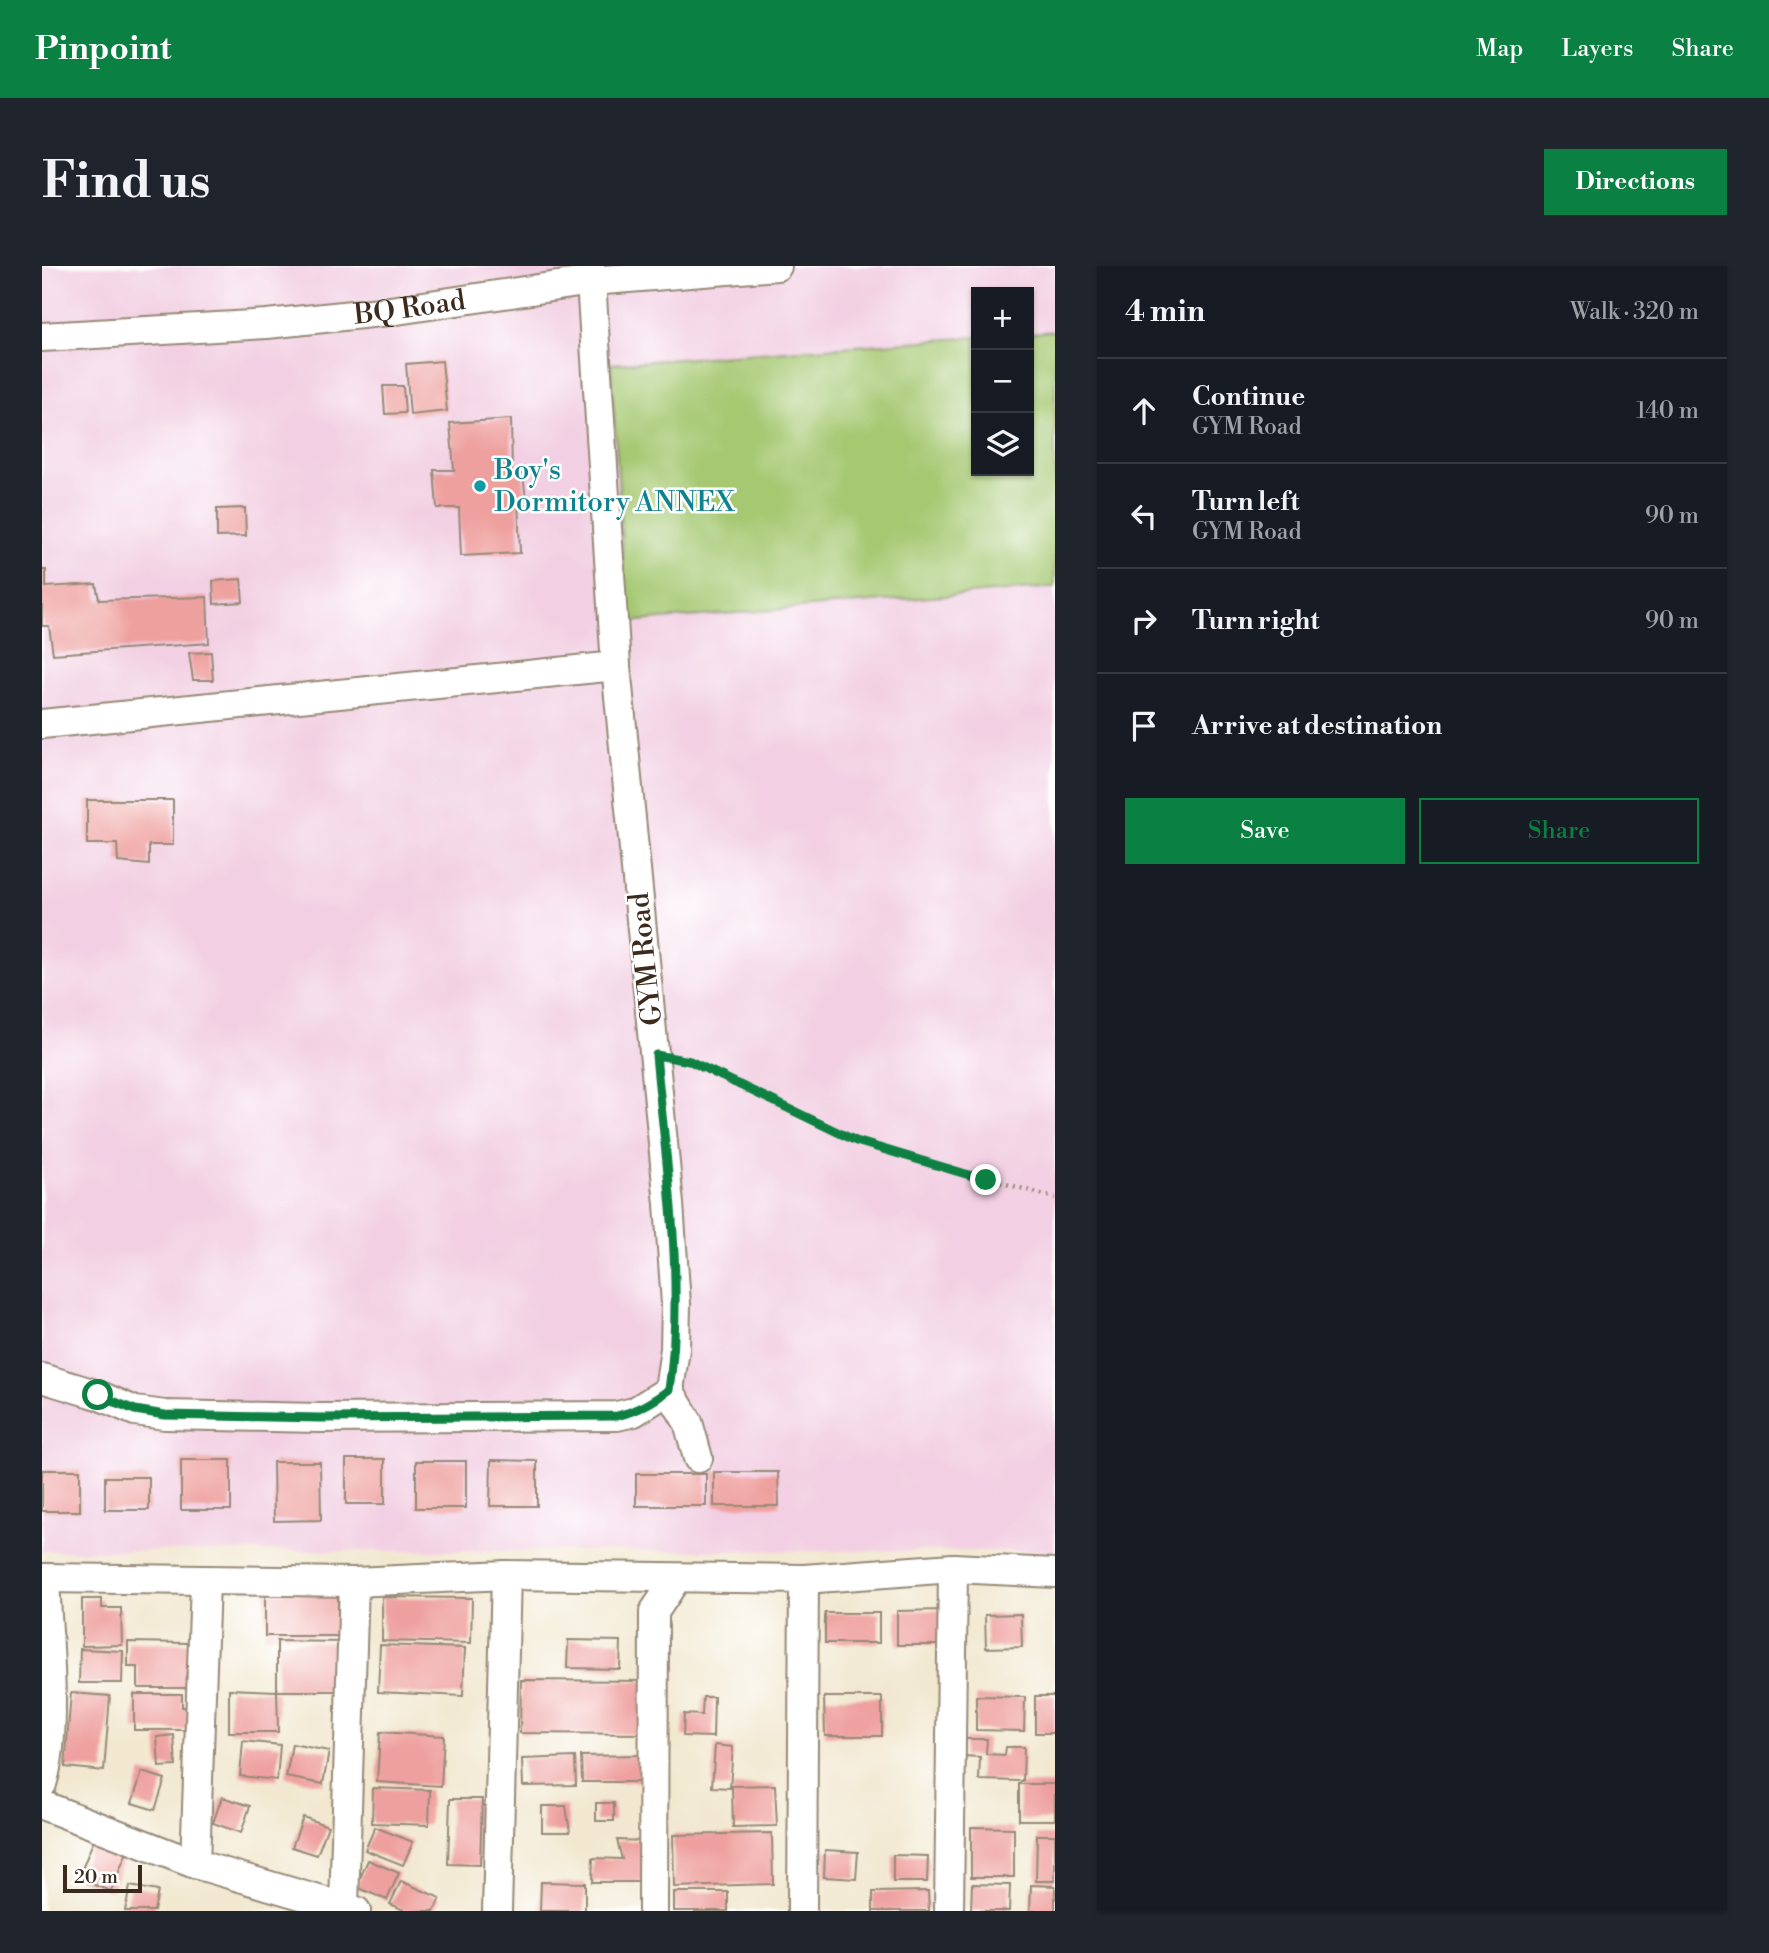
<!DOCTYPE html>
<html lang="en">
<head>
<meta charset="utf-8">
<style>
  :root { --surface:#171b24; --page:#20242c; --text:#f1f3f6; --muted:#9ea1a6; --line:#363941; --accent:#0b8043 }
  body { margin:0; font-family:"Libre Bodoni",serif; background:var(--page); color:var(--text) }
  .controls { position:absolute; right:21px; top:21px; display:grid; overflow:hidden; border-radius:0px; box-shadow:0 2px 5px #0004 }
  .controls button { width:63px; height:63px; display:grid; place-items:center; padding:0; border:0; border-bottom:2px solid var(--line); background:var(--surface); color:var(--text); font:35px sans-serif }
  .scale { position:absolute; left:21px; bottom:18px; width:79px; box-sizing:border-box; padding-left:7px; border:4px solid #3b2a1e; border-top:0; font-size:19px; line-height:24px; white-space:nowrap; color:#3b2a1e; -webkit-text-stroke:5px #fff; paint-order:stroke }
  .stop { position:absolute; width:21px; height:21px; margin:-16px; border:5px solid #0b8043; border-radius:50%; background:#fff }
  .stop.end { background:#0b8043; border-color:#fff; box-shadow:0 2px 7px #0008 }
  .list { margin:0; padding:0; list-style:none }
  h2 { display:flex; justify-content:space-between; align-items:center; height:91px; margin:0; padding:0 28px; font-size:30px }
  h2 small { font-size:23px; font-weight:400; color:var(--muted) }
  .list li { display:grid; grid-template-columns:46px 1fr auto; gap:21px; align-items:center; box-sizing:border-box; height:105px; padding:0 28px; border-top:2px solid var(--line) }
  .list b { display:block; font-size:26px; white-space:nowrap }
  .list p { margin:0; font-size:23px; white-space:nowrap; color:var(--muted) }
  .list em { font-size:23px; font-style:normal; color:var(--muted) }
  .actions { display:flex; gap:14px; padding:21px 28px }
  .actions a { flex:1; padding:16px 0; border:2px solid var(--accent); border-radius:0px; text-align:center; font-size:24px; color:var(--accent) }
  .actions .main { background:var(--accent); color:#fff }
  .icon { flex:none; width:38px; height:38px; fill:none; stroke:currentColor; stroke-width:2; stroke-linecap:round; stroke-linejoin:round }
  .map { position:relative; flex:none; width:1013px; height:1645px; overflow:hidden; border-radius:0px }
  header { display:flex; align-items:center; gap:42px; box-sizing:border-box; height:98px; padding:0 35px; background:var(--accent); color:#fff }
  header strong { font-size:33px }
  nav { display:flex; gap:38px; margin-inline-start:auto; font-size:24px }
  .intro { display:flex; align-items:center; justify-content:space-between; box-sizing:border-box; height:168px; padding:0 42px }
  h1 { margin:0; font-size:49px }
  .button { padding:18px 32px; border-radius:0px; background:var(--accent); color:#fff; font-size:24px; font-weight:700 }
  main { display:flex; gap:42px; padding:0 42px }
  aside { flex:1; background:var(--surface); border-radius:0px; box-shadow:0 2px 5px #0004 }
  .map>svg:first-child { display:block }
  .built { fill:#f2cfe2; fill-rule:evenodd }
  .green { fill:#a5c871; stroke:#707948; stroke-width:2 }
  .building { fill:#eea09e }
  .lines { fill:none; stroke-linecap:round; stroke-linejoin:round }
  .minor-casing { stroke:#968977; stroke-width:32 }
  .path { stroke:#968977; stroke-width:4.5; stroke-dasharray:2 5; stroke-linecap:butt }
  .minor { stroke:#fff; stroke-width:28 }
  .route { stroke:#0b8043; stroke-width:9 }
  .culture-dot { fill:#0f9aa8; stroke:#fff; stroke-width:2.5 }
  .labels { text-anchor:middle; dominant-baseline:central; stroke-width:5; stroke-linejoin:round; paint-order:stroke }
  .street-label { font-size:28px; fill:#3b2a1e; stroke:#fff }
  .culture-label { font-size:28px; fill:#0d838f; stroke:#fff; text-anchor:start }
</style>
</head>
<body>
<header>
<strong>Pinpoint</strong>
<nav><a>Map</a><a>Layers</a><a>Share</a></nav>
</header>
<div class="intro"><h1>Find us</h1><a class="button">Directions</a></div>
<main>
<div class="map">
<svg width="1013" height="1645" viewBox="0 0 1013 1645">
  <rect width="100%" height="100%" fill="#fff"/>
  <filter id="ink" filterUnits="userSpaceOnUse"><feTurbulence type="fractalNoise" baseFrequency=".0143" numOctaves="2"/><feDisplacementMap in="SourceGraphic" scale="14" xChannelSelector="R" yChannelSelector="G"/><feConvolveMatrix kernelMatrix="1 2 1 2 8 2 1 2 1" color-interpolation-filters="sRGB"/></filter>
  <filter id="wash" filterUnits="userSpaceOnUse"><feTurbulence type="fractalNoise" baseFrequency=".00686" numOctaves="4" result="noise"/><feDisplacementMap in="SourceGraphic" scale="28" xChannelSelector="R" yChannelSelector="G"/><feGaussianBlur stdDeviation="1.57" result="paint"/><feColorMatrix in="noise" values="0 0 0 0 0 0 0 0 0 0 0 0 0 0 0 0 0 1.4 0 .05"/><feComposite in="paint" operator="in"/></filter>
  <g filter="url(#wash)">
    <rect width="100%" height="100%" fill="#f2e8d0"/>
    <!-- built -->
    <path class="built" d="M 0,0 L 1013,0 L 1013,1285 L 0,1285 ZM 934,26 L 987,26 L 987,205 L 934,205 Z"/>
    <!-- green -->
    <path class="green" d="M 1013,65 L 1013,321 L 585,356 L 569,98 L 934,71 L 934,205 L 987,205 L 987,67 Z"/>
    <g id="blocks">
      <!-- building -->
      <g class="building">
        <path d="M 400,95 L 405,145 L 368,149 L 364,98 Z"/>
        <path d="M 341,120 L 361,120 L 363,147 L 343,148 Z"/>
        <path d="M 469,153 L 470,208 L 481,208 L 484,233 L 476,233 L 478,287 L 419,290 L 417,242 L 395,242 L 392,204 L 412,204 L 408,157 Z"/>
        <path d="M 203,242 L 204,270 L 175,271 L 175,243 Z"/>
        <path d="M 0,304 L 4,304 L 4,321 L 54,318 L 57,334 L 165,331 L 167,377 L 11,388 L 7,360 L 0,360 Z"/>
        <path d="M 199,313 L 201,336 L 172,338 L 171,315 Z"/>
        <path d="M 169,386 L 171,414 L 151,414 L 147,387 Z"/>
        <path d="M 45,534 L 131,534 L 131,579 L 107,579 L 107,599 L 76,596 L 75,578 L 45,578 Z"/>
        <rect x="304" y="1193" width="39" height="45"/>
        <rect x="139" y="1194" width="50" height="50"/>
        <path d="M 449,1194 L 495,1195 L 495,1240 L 448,1240 Z"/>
        <rect x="374" y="1195" width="50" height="47"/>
        <path d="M 231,1196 L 278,1196 L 279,1254 L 232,1255 Z"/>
        <rect x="0" y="1204" width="38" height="41"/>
        <path d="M 672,1206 L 736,1206 L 737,1240 L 672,1240 Z"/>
        <rect x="594" y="1208" width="70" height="32"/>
        <rect x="63" y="1211" width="44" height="33"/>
        <rect x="223" y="1326" width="73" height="44"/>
        <path d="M 340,1331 L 430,1332 L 429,1377 L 340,1375 Z"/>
        <path d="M 40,1333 L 60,1333 L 60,1342 L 79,1342 L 80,1379 L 40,1380 Z"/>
        <path d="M 901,1344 L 902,1379 L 855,1379 L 855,1345 Z"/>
        <rect x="783" y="1347" width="54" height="30"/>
        <path d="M 979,1348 L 980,1381 L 944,1382 L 943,1349 Z"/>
        <path d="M 526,1374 L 579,1375 L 578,1403 L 525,1402 Z"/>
        <path d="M 235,1375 L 301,1376 L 300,1425 L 235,1425 Z"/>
        <path d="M 86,1376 L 147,1377 L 147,1422 L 96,1422 L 96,1401 L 86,1401 Z"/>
        <path d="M 338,1379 L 423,1382 L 421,1430 L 336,1426 Z"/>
        <path d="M 38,1383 L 81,1385 L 80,1417 L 37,1417 Z"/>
        <path d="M 479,1414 L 605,1415 L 605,1468 L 478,1467 Z"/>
        <path d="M 187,1423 L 235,1425 L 236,1466 L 187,1466 Z"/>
        <path d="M 29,1427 L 68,1430 L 62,1505 L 23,1501 Z"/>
        <path d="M 92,1428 L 140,1428 L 140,1441 L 148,1441 L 148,1464 L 92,1464 Z"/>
        <path d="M 934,1430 L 983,1431 L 982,1465 L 934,1464 Z"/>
        <rect x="993" y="1430" width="20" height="37"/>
        <path d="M 661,1431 L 672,1431 L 671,1471 L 641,1470 L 642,1448 L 660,1449 Z"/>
        <path d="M 782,1431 L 840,1431 L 840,1470 L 783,1470 Z"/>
        <path d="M 338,1466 L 402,1470 L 399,1520 L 335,1516 Z"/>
        <path d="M 132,1469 L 134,1500 L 117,1501 L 115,1471 Z"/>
        <path d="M 922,1473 L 945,1473 L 944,1488 L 963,1489 L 964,1481 L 982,1481 L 981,1515 L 937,1514 L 938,1491 L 921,1490 Z"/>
        <path d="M 201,1475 L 238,1479 L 235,1514 L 198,1510 Z"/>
        <path d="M 250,1478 L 287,1485 L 281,1518 L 244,1511 Z"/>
        <path d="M 673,1479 L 691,1481 L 688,1522 L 670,1521 Z"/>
        <path d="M 599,1489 L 599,1516 L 540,1516 L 539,1490 Z"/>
        <path d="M 533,1491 L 534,1519 L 481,1520 L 480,1493 Z"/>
        <path d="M 100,1506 L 123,1513 L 113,1544 L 90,1537 Z"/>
        <rect x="977" y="1518" width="36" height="36"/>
        <path d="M 733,1519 L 735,1560 L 691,1561 L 690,1520 Z"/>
        <path d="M 331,1522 L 388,1524 L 387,1559 L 330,1557 Z"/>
        <path d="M 180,1531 L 208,1540 L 199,1567 L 171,1557 Z"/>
        <path d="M 408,1533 L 440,1533 L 438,1599 L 406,1598 Z"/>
        <rect x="554" y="1537" width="18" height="18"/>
        <path d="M 500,1540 L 524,1540 L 528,1566 L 500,1566 Z"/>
        <path d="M 261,1551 L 286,1560 L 275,1589 L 250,1581 Z"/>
        <path d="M 333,1561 L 371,1576 L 361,1599 L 323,1584 Z"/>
        <path d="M 929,1561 L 972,1562 L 972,1611 L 929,1611 Z"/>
        <path d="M 55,1566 L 88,1579 L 69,1625 L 36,1613 Z"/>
        <path d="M 730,1567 L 731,1618 L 632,1621 L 631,1569 Z"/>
        <path d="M 995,1569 L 1013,1569 L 1013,1615 L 994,1615 Z"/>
        <path d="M 575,1574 L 605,1575 L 605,1616 L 550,1616 L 551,1592 L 580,1593 Z"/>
        <path d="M 783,1584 L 816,1586 L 814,1613 L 782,1611 Z"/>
        <path d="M 851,1589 L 886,1590 L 885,1616 L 851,1616 Z"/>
        <path d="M 326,1594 L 357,1607 L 345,1634 L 314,1621 Z"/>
        <path d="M 359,1615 L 398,1632 L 392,1645 L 364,1645 L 348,1638 Z"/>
        <path d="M 499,1616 L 543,1617 L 543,1645 L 498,1645 Z"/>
        <path d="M 930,1618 L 968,1619 L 967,1645 L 929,1645 Z"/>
        <path d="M 989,1619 L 1013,1620 L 1013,1645 L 988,1645 Z"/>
        <path d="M 88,1620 L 116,1625 L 112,1645 L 83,1645 Z"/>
        <path d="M 886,1625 L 887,1645 L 831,1645 L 831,1626 Z"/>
        <rect x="632" y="1626" width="54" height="19"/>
      </g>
    </g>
  </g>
  <g filter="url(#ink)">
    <use href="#blocks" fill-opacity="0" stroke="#968977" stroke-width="2"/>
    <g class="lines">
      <defs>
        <g id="minor">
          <path id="s1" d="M 0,71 L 225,58 L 348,45 L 549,15 L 735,0"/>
          <path d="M 0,458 L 574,400"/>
          <path d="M 0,1112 L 56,1129 L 93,1145 L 123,1149 L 278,1152 L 575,1150 L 592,1146 L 627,1124 L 633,1083 L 634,1038 L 627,938 L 574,400 L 548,0"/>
          <path d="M 627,1124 L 646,1156 L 656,1192"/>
          <path d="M 0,1312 L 312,1316 L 464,1309 L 762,1313 L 911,1302 L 1013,1307"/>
          <path d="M 0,1518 C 17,1463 5,1371 3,1312"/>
          <path d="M 0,1539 L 153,1598 L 314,1645"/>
          <path d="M 153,1598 L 163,1316"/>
          <path d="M 302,1640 L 312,1316"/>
          <path d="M 455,1645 L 464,1309"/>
          <path d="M 611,1645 L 612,1346 L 634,1313"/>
          <path d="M 760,1645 L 762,1313"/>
          <path d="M 907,1645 L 911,1302"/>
        </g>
      </defs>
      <!-- minor casing -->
      <use href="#minor" class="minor-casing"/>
      <!-- path -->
      <path class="path" d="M 639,794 L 814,875 L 1013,932"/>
      <!-- minor -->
      <use href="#minor" class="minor"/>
    </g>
  </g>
  <g class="lines" filter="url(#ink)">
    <!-- route -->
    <path class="route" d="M 56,1129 L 93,1144 L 123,1149 L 278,1152 L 575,1150 C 595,1145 610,1136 627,1124 C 643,1014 624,899 614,789 L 648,795 L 814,875 L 944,914"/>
  </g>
  <!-- markers -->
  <circle class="culture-dot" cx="438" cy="220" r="7"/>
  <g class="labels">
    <!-- street labels -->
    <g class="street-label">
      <text stroke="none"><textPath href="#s1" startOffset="369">BQ Road</textPath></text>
      <text transform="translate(604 693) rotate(-96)">GYM Road</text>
    </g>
    <!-- culture labels -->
    <g class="culture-label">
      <text x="452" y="204">Boy's<tspan x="452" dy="32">Dormitory ANNEX</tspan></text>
    </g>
  </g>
</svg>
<div class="controls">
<button>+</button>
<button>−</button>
<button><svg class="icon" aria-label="layers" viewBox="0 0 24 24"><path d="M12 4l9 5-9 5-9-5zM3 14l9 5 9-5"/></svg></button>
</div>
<div class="scale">20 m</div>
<div class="stop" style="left:56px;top:1129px"></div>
<div class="stop end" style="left:944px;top:914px"></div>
</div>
<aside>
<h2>4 min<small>Walk · 320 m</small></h2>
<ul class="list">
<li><svg class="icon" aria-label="ahead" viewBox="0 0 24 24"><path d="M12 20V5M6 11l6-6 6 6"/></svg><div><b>Continue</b><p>GYM Road</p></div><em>140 m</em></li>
<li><svg class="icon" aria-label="left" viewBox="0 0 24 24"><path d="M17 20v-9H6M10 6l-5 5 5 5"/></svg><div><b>Turn left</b><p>GYM Road</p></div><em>90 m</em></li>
<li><svg class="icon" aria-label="right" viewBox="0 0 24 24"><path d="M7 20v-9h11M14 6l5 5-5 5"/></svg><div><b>Turn right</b></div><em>90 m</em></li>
<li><svg class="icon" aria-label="arrive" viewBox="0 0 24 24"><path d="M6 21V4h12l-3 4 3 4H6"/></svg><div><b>Arrive at destination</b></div></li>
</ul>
<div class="actions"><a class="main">Save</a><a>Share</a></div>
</aside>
</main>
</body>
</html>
